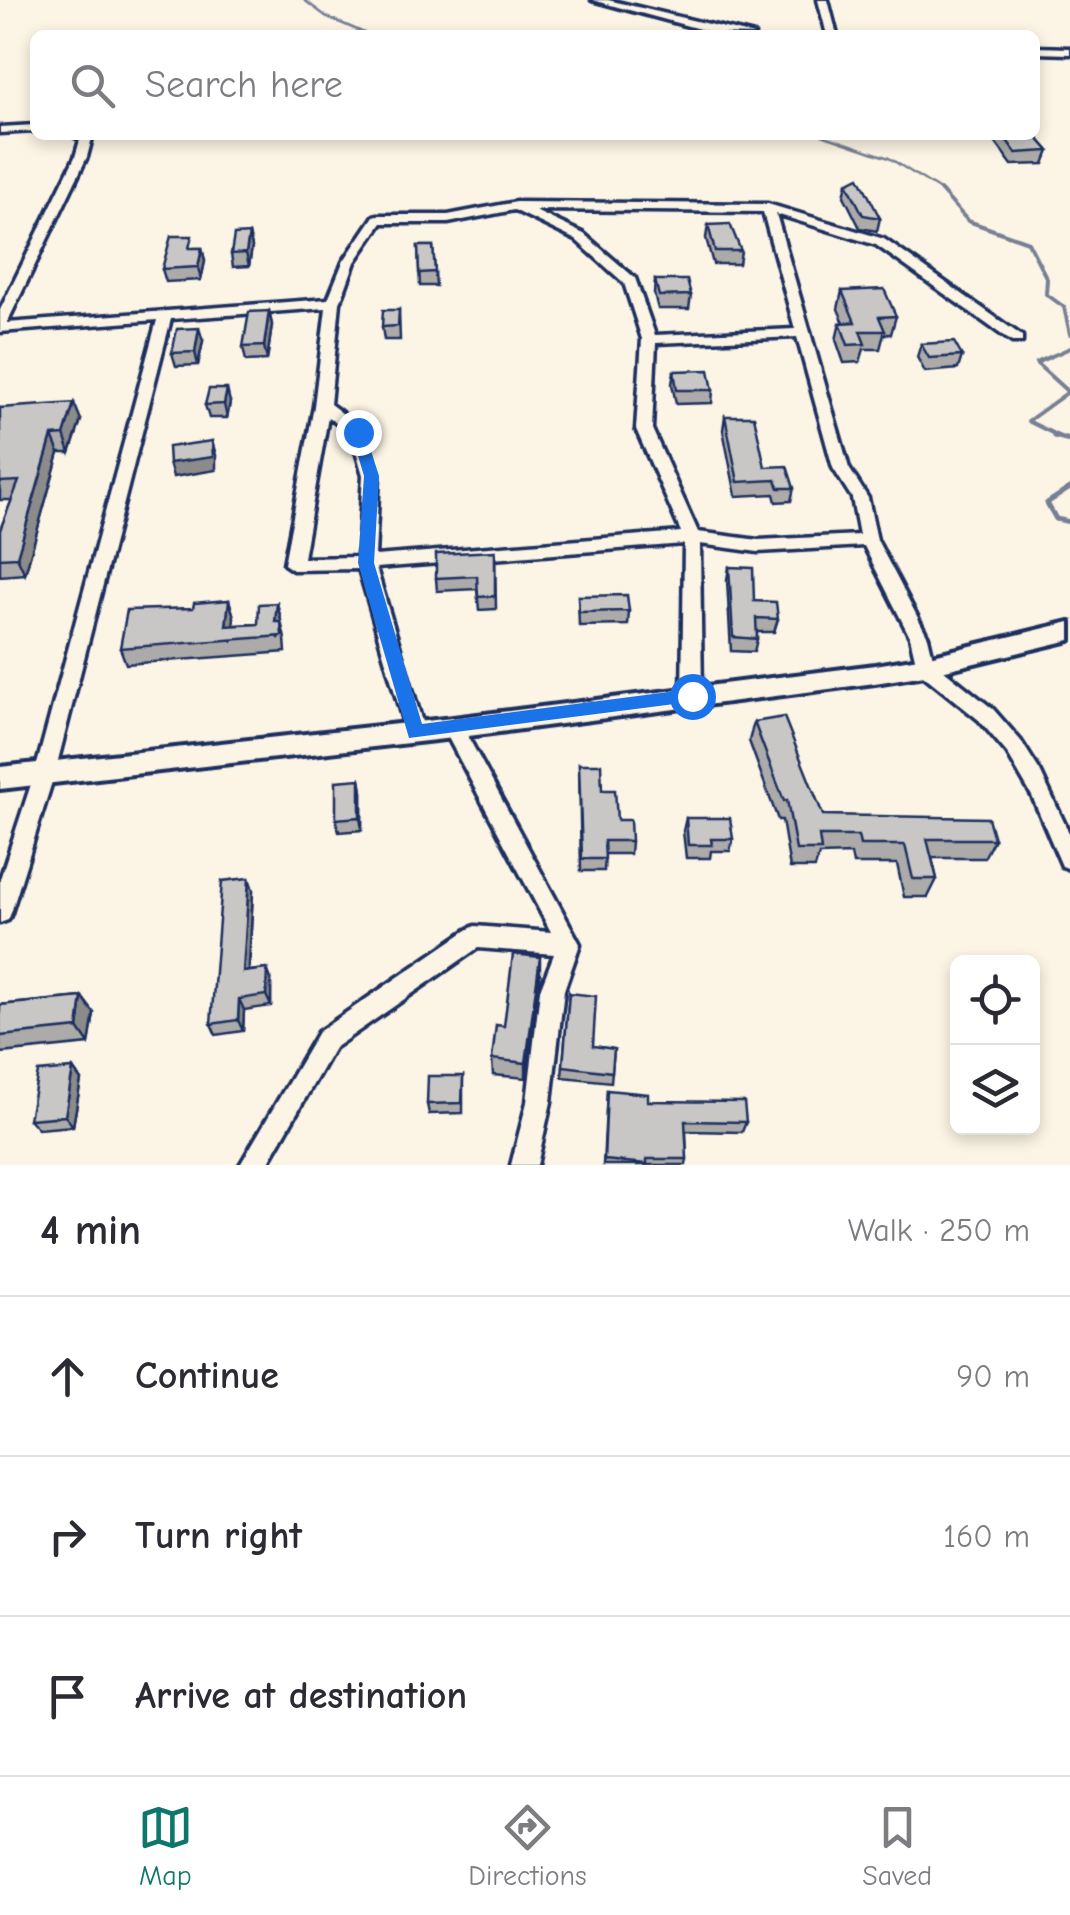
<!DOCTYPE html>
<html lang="en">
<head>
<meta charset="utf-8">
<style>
  :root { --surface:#fff; --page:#f7f7f7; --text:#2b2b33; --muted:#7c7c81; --line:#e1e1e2; --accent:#0f766e }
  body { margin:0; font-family:"Comic Neue",sans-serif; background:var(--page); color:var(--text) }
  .controls { position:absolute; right:30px; bottom:30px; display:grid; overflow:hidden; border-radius:15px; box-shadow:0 5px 15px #0003 }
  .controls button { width:90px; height:90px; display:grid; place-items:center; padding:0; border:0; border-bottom:2px solid var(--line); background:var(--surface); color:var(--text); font:50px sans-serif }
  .stop { position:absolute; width:30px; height:30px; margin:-22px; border:8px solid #1a73e8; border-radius:50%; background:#fff }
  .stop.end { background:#1a73e8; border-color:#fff; box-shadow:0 2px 10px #0008 }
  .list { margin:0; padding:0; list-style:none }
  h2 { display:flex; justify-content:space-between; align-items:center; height:130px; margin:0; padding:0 40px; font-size:42px }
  h2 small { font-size:32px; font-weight:400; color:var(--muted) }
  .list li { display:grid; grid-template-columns:65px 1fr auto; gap:30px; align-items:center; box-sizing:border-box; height:160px; padding:0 40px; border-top:2px solid var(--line) }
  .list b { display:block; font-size:38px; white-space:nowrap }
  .list em { font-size:32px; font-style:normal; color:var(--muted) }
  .icon { flex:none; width:55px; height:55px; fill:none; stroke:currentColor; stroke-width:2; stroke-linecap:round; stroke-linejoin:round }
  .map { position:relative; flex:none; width:1070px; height:1165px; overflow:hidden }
  .search { position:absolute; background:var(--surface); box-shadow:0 5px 15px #0003; left:30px; right:30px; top:30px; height:110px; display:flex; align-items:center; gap:25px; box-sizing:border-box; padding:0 35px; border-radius:15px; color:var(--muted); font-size:38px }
  .sheet { height:610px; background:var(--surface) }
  nav { display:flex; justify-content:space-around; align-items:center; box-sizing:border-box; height:140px; border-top:2px solid var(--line); background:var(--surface); font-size:28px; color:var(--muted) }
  nav a { display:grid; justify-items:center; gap:5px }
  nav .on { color:var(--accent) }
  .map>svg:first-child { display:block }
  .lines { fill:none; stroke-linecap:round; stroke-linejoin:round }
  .stream-far2 { stroke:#767f94; stroke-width:2.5 }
  .stream-far1 { stroke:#767f94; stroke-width:4 }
  .stream { stroke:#767f94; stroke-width:5 }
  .minor-casing { stroke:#1b2f5e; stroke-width:7 }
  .tertiary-casing { stroke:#1b2f5e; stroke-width:8 }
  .minor { fill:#fcf5e5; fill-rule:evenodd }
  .tertiary { fill:#fcf5e5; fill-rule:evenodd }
  .wall { fill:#acabaa; stroke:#1b2f5e; stroke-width:2.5 }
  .shaded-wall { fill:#8c8b8b; stroke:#1b2f5e; stroke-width:2.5 }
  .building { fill:#c8c7c6; stroke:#1b2f5e; stroke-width:2.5 }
  .route { fill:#1a73e8 }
</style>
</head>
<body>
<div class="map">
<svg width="1070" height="1165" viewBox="0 0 1070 1165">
  <rect width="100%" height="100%" fill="#fcf5e5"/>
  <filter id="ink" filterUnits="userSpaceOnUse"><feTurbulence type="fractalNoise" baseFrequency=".01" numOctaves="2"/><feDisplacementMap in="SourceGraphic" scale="20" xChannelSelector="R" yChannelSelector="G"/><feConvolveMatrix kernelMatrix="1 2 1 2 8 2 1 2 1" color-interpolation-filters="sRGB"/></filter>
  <g filter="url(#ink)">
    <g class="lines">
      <!-- stream-far2 -->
      <g class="stream-far2">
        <path d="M 304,0 L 327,17 L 369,35"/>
        <path d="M 822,135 L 889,158 L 943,192"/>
      </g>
      <!-- stream-far1 -->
      <g class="stream-far1">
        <path d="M 940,190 L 968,221 L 1028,242 L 1047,279 L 1046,294 L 1064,307 L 1070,334"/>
        <path d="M 1064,439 L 1028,421 L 1068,392 L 1036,363 L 1070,348"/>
      </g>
      <!-- stream -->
      <g class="stream">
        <path d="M 1054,436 L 1070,440"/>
        <path d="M 1070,488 L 1047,503 L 1056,519 L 1070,522"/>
      </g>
      <defs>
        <g id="minor">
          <path d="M 592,0 L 608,0 L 754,35 L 718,34 Z"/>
          <path d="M 818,0 L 828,0 L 837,35 L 827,35 Z"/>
          <path d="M 1035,47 L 1070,48 L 1070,54 L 1035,53 Z"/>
          <path d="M 35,125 L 35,131 L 0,133 L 0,127 Z"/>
          <path d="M 72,135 L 88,135 L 92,138 L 87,157 L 7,323 L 328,299 L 343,262 L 374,216 L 378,215 L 448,215 L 516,202 L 768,204 L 884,239 L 1022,336 L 1022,342 L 1012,342 L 876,245 L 776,214 L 849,468 L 868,498 L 877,540 L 928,637 L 934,662 L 993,709 L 1021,741 L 1040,771 L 1070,835 L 1070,869 L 1062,866 L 1032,796 L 1007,753 L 979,720 L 918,671 L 910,637 L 864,546 L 758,552 L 700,544 L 702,696 L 699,701 L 692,704 L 685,701 L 682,696 L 684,544 L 376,568 L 425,732 L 422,738 L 415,740 L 408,738 L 359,569 L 293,570 L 284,564 L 314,406 L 326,308 L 171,319 L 55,772 L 11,913 L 8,920 L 0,923 L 0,879 L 35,772 L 157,320 L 0,332 L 0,310 L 75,157 L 80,140 ZM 514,210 L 576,240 L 624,283 L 642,339 L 636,429 L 681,532 L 375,556 L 379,475 L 363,429 L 330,404 L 340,303 L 355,262 L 382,223 L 448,223 ZM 533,210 L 763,212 L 795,329 L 655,335 L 635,278 L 584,234 ZM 797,337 L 833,468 L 852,498 L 859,535 L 758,540 L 698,532 L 652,429 L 656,343 ZM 328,417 L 351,434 L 363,475 L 358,557 L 303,558 Z"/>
          <path d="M 453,720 L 460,722 L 580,944 L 564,990 L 551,1102 L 537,1165 L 511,1165 L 527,1102 L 540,990 L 554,954 L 478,948 L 334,1048 L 267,1165 L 240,1165 L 318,1032 L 467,930 L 475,926 L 551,932 L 443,728 L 446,722 Z"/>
        </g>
        <path id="tertiary" d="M 1070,622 L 1070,640 L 925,675 L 875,683 L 453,738 L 0,789 L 0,767 L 453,718 L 875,665 L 925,657 Z"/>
      </defs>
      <!-- minor casing -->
      <use href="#minor" class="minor-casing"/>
      <!-- tertiary casing -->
      <use href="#tertiary" class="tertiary-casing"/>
      <!-- minor -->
      <use href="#minor" class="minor"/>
      <!-- tertiary -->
      <use href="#tertiary" class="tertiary"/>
    </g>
    <!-- wall -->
    <g class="wall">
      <path d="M 990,135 L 1035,135 L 1049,151 L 1044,164 L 1012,165 Z"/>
      <path d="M 847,183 L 880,218 L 877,231 L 860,228 L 844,196 Z"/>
      <path d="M 708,225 L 741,251 L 739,264 L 713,264 L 706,238 Z"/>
      <path d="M 249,234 L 252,247 L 249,266 L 233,267 L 231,254 Z"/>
      <path d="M 418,246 L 433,246 L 436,286 L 420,286 Z"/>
      <path d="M 195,248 L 202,248 L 205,261 L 201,280 L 166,282 L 162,269 Z"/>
      <path d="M 655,280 L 691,295 L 689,309 L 658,309 L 654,294 Z"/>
      <path d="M 842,291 L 896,316 L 891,334 L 884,334 L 880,349 L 864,349 L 860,362 L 844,363 L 836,340 L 840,323 L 844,323 L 838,309 Z"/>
      <path d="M 399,310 L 400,340 L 384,340 L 382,327 Z"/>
      <path d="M 269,311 L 272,325 L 267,360 L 246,361 L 243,347 Z"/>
      <path d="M 203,341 L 198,365 L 176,366 L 172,353 Z"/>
      <path d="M 921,344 L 962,356 L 958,369 L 925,372 L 917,357 Z"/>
      <path d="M 674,371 L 713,390 L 712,403 L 676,404 L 672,384 Z"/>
      <path d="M 230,402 L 227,418 L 209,418 L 205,405 Z"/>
      <path d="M 0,408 L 81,420 L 70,453 L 59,453 L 25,574 L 0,576 L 0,530 L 12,500 L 0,500 Z"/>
      <path d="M 725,416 L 765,467 L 794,488 L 791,501 L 776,502 L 774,494 L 736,496 L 723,430 Z"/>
      <path d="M 495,551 L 496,609 L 479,610 L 477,589 L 437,591 L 436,578 Z"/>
      <path d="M 729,567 L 754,601 L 778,619 L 774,632 L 757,632 L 757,639 L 754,652 L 731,651 L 727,580 Z"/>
      <path d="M 578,596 L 629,611 L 628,625 L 579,626 Z"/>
      <path d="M 229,600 L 234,617 L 233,625 L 258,624 L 277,603 L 285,639 L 286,652 L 126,664 L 120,648 L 193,608 Z"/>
      <path d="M 754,722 L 823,815 L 994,839 L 984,858 L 932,858 L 937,879 L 928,897 L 904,897 L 897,864 L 853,864 L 851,854 L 819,855 L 815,868 L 790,868 L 782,820 L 778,820 L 749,741 Z"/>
      <path d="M 579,764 L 602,790 L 617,820 L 631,841 L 630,854 L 605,854 L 604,871 L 581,871 Z"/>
      <path d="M 360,779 L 362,792 L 362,830 L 339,832 L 336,819 Z"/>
      <path d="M 686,818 L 733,839 L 730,851 L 711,851 L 710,858 L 686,858 L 683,831 Z"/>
      <path d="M 253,890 L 249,971 L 267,969 L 271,980 L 271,1006 L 244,1010 L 243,1031 L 216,1035 L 211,1024 Z"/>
      <path d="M 540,975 L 526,1078 L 493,1075 L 492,1059 L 504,1026 Z"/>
      <path d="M 569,993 L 593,1046 L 614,1049 L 611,1082 L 562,1077 Z"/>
      <path d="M 82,997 L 94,1013 L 89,1044 L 0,1053 L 0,1005 Z"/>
      <path d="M 73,1069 L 81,1080 L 73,1126 L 38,1129 L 29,1119 Z"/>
      <path d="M 463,1076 L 463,1113 L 429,1114 L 427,1104 Z"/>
      <path d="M 607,1090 L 648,1101 L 746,1122 L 742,1132 L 686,1131 L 687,1159 L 686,1165 L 603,1165 Z"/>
    </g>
    <!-- shaded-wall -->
    <g class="shaded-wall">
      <path d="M 249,234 L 252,247 L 249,266 L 246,253 Z"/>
      <path d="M 202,248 L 205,261 L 201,280 L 198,267 Z"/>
      <path d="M 269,311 L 272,325 L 267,360 L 264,346 Z"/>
      <path d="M 199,328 L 203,341 L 198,365 L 195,352 Z"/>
      <path d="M 227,389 L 230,402 L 227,418 L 224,404 Z"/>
      <path d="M 74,403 L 81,420 L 70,453 L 64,435 Z"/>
      <path d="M 52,436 L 59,453 L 25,574 L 17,557 Z"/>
      <path d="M 212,441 L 216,455 L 216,470 L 173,477 L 169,463 Z"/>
      <path d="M 229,600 L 234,617 L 232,639 L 226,626 Z"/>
      <path d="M 277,603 L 281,620 L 279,639 L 275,622 Z"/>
      <path d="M 360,779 L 362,792 L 362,830 L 360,817 Z"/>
      <path d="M 249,878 L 253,890 L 248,984 L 243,972 Z"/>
      <path d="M 540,957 L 540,975 L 526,1078 L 526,1063 Z"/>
      <path d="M 267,969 L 271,980 L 271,1006 L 266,995 Z"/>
      <path d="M 82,997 L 94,1013 L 89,1044 L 78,1028 Z"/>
      <path d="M 239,999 L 244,1010 L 243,1031 L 238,1020 Z"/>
      <path d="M 73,1069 L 81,1080 L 73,1126 L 65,1116 Z"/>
    </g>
    <!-- building -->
    <g class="building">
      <path d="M 1003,135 L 1035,135 L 1049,151 L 1016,153 Z"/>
      <path d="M 859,177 L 880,218 L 863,215 L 847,183 Z"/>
      <path d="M 730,224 L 741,251 L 715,251 L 708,225 Z"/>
      <path d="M 249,234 L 246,253 L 231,254 L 234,235 Z"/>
      <path d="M 171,236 L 192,236 L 189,248 L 202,248 L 198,267 L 162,269 Z"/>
      <path d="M 418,246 L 433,246 L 435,272 L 419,273 Z"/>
      <path d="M 655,280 L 687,280 L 691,295 L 659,296 Z"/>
      <path d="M 884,289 L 896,316 L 879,317 L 885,331 L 860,331 L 865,344 L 848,345 L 840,323 L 855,322 L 842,291 Z"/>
      <path d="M 383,310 L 399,310 L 398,326 L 382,327 Z"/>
      <path d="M 269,311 L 264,346 L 243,347 L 249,312 Z"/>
      <path d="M 199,328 L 195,352 L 172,353 L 177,329 Z"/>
      <path d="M 954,342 L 962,356 L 929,358 L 921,344 Z"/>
      <path d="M 709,370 L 713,390 L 677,390 L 674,371 Z"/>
      <path d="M 209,389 L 227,389 L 224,404 L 205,405 Z"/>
      <path d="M 74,403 L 64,435 L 52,436 L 17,557 L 0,558 L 0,530 L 19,481 L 0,482 L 0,408 Z"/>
      <path d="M 725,416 L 754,416 L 765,467 L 787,466 L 794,488 L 779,488 L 776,480 L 738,482 Z"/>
      <path d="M 212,441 L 213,457 L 169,463 L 168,447 Z"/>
      <path d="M 495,551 L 495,596 L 478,597 L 477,576 L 436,578 L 436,554 Z"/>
      <path d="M 729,567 L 753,568 L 754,601 L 776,602 L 778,619 L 756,618 L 757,639 L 733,637 Z"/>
      <path d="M 627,595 L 629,611 L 579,612 L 578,596 Z"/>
      <path d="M 229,600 L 226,626 L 258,624 L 259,604 L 277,603 L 275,622 L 281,622 L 282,636 L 120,648 L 127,610 L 193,608 L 194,603 Z"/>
      <path d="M 784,717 L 823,815 L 988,818 L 994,839 L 927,839 L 937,879 L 913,879 L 905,845 L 860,845 L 858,836 L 819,836 L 821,850 L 796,850 L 787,800 L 784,801 L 754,722 Z"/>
      <path d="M 579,764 L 601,764 L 602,790 L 615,790 L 617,820 L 630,820 L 631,841 L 604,841 L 605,859 L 582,859 Z"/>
      <path d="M 360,779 L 360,817 L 336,819 L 336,781 Z"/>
      <path d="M 686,818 L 730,818 L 733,839 L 711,839 L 712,845 L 688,845 Z"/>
      <path d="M 249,878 L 243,972 L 267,969 L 266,995 L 239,999 L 238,1020 L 211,1024 L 222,881 Z"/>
      <path d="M 513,954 L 540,957 L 526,1063 L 492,1059 L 496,1025 L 504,1026 Z"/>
      <path d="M 569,993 L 596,996 L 593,1046 L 614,1049 L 612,1072 L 563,1066 Z"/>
      <path d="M 82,997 L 78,1028 L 0,1036 L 0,1005 Z"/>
      <path d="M 73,1069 L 65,1116 L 29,1119 L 38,1072 Z"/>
      <path d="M 428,1076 L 463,1076 L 462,1103 L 427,1104 Z"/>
      <path d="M 607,1090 L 648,1094 L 648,1101 L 744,1102 L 746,1122 L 685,1121 L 687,1159 L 647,1159 L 647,1164 L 604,1160 Z"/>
    </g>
  </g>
  <!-- route -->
  <path class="route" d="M 358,427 L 365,432 L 379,476 L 374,563 L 422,724 L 692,689 L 698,691 L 698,701 L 409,738 L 358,563 L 364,476 L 351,432 Z"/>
</svg>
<div class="controls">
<button><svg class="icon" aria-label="locate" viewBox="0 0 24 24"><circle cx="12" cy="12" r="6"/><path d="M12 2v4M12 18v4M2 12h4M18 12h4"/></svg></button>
<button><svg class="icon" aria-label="layers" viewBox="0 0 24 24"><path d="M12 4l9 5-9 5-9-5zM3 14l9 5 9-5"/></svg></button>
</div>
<div class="stop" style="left:692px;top:696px"></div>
<div class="stop end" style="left:358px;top:432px"></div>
<div class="search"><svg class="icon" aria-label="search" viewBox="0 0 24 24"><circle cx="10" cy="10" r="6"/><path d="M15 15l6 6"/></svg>Search here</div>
</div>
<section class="sheet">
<h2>4 min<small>Walk · 250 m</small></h2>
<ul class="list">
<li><svg class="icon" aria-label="ahead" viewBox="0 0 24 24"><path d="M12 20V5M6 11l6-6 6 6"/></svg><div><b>Continue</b></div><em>90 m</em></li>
<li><svg class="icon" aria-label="right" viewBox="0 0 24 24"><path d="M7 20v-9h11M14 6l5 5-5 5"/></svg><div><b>Turn right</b></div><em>160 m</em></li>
<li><svg class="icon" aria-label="arrive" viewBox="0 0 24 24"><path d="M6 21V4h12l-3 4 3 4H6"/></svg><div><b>Arrive at destination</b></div></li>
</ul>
</section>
<nav>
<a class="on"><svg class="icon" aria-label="map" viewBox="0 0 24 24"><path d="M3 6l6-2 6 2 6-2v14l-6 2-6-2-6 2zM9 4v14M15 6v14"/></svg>Map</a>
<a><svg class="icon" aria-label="directions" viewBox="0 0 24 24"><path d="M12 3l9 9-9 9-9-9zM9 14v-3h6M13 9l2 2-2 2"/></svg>Directions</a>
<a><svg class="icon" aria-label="saved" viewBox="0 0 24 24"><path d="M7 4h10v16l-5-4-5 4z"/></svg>Saved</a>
</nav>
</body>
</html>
